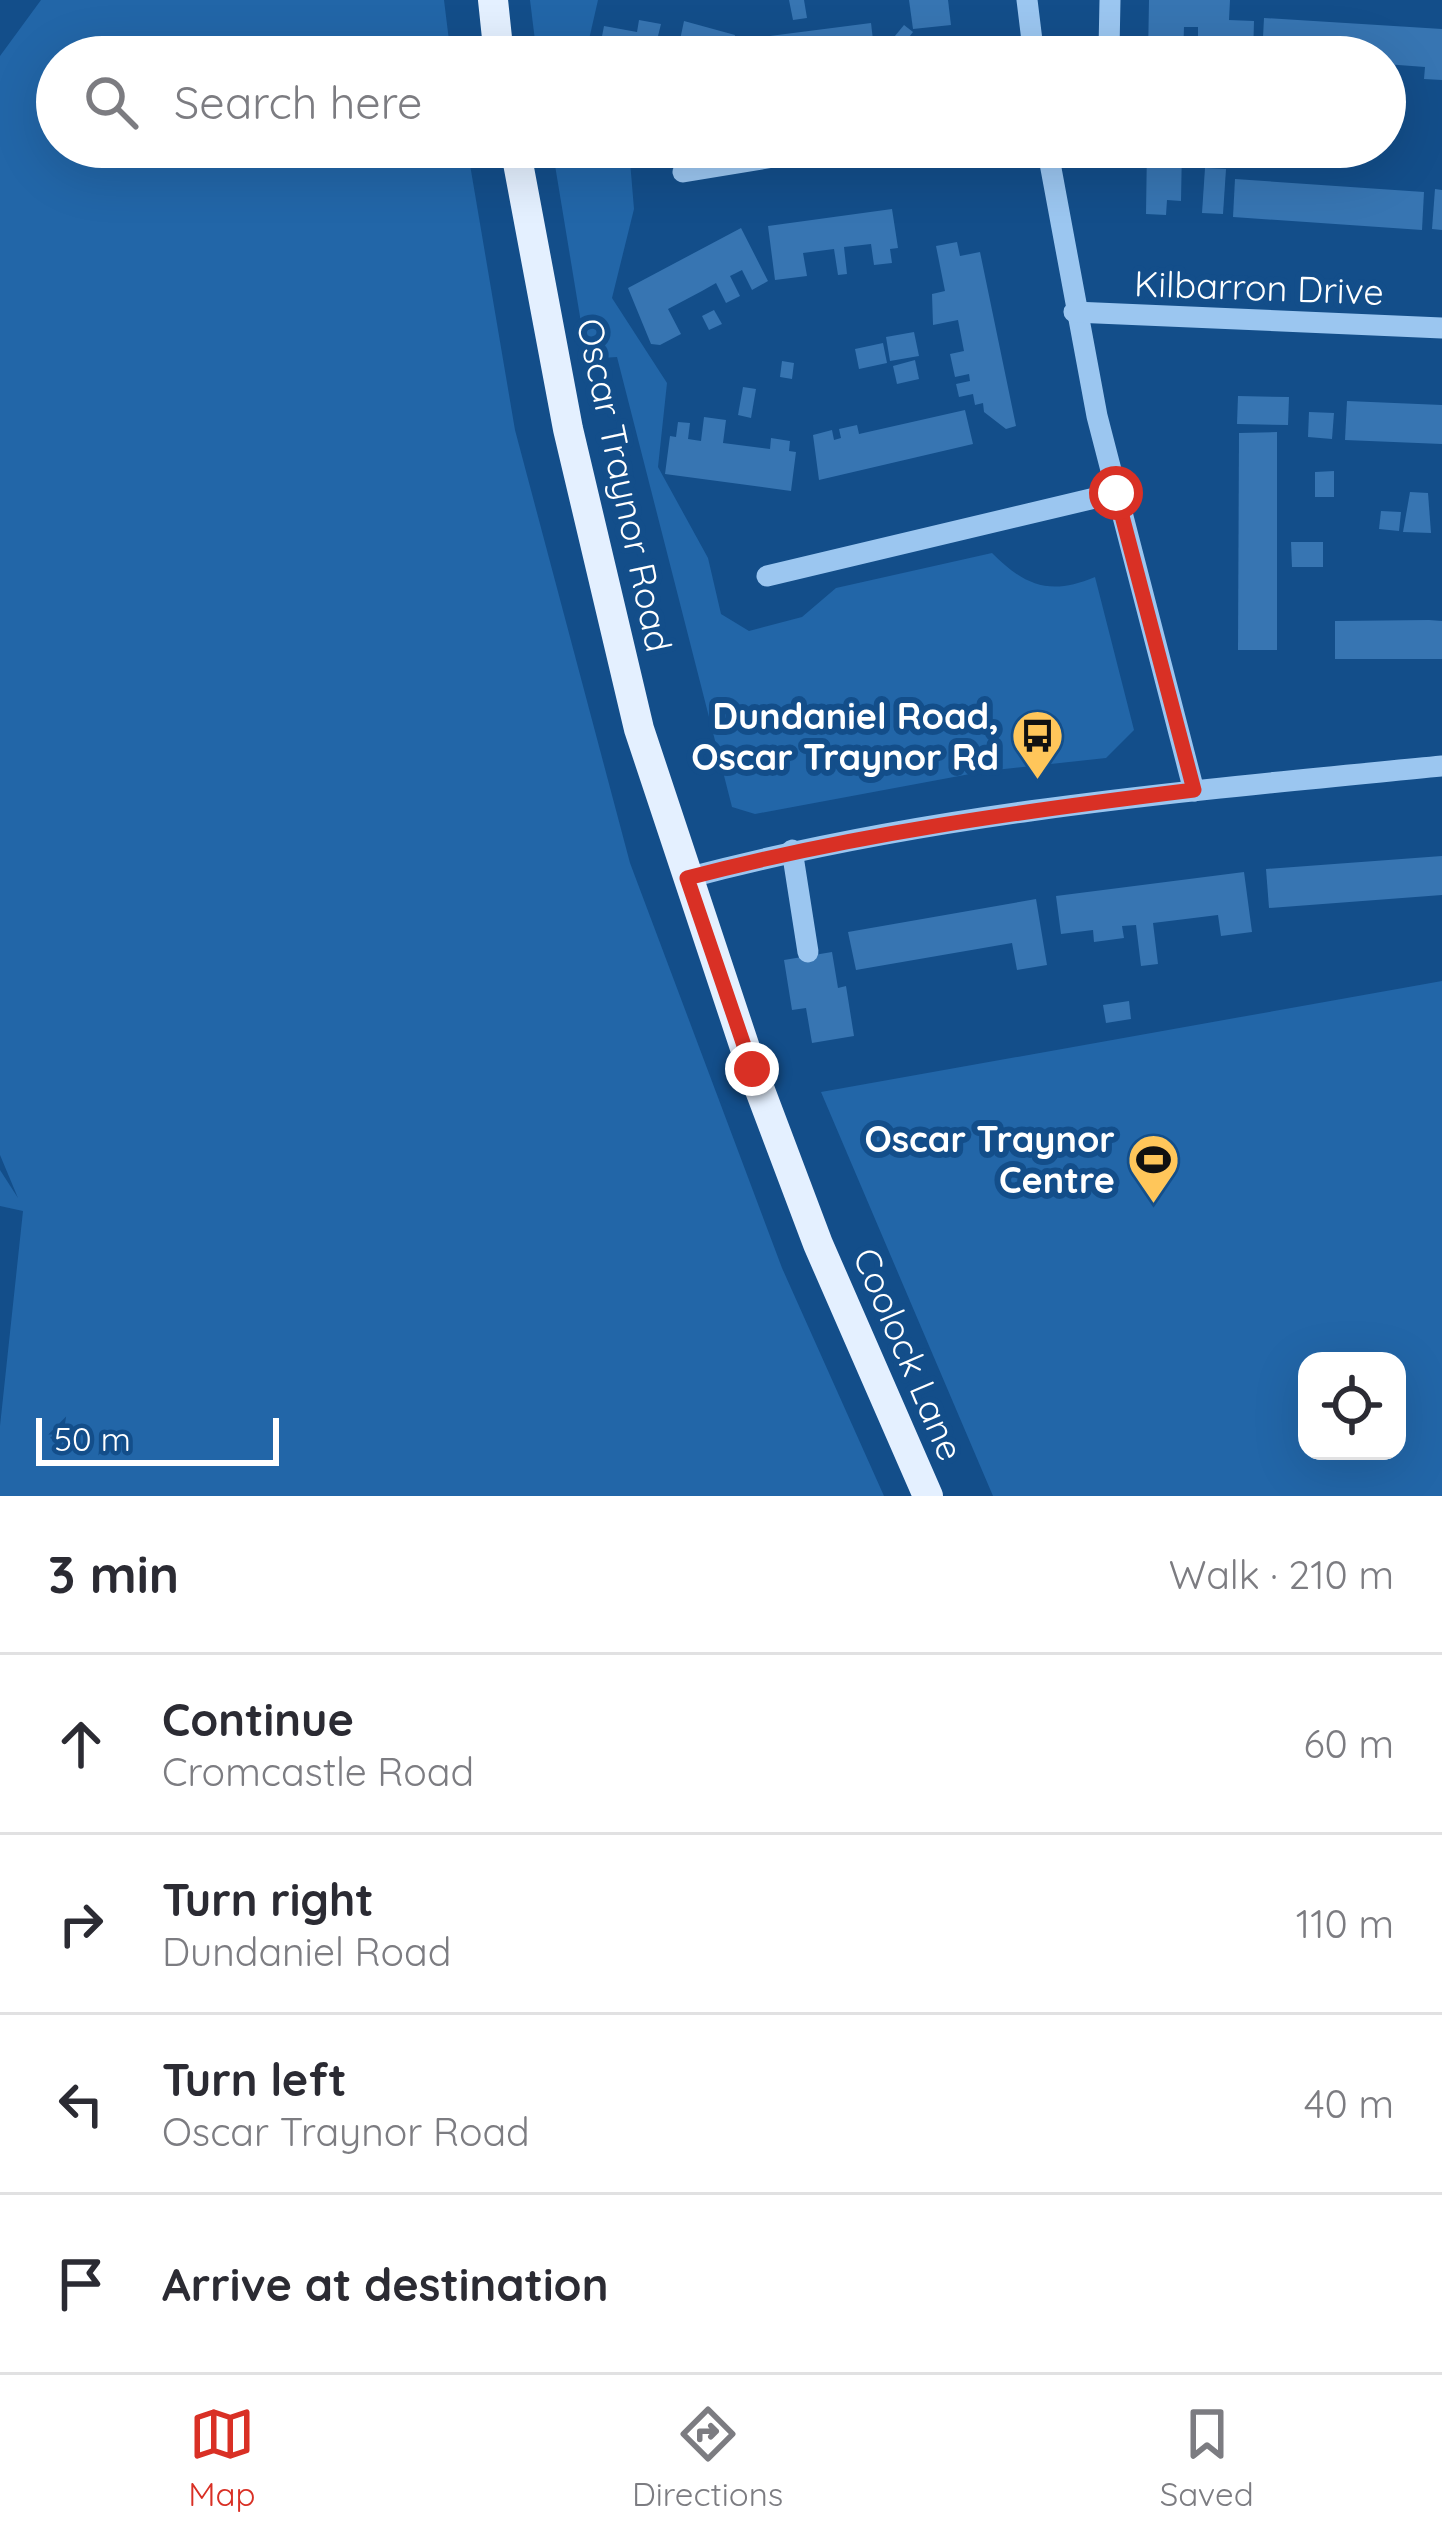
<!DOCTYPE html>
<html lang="en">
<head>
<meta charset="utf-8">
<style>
  :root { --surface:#fff; --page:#f2f2f3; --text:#2b2b33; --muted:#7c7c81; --line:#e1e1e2; --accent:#d93025 }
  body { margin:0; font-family:Quicksand,sans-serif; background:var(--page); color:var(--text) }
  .controls { position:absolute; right:36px; bottom:36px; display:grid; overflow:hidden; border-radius:24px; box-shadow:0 12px 48px #0002 }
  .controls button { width:108px; height:108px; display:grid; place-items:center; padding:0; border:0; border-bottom:3px solid var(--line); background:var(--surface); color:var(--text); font:60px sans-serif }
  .scale { position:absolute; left:36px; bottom:30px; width:243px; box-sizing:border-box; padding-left:12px; border:6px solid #fff; border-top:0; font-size:33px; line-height:42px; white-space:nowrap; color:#fff; -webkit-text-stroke:9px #134e8a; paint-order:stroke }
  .stop { position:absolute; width:36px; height:36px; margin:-27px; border:9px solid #d93025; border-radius:50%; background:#fff }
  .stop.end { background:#d93025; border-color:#fff; box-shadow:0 3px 12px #0008 }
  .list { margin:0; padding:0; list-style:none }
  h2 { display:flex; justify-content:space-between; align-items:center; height:156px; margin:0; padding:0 48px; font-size:51px }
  h2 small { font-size:39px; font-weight:400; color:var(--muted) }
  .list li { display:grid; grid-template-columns:78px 1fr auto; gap:36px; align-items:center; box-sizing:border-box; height:180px; padding:0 48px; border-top:3px solid var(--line) }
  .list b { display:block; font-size:45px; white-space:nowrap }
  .list p { margin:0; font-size:39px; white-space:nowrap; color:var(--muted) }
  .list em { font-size:39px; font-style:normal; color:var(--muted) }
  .icon { flex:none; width:66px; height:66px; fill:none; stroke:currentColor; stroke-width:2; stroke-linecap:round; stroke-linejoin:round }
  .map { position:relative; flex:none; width:1442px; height:1496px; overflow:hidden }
  .search { position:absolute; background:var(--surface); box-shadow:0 12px 48px #0002; left:36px; right:36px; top:36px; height:132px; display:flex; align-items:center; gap:30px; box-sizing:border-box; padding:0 42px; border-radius:66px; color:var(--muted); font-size:45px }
  .sheet { height:876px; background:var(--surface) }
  nav { display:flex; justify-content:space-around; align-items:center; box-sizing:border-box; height:168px; border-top:3px solid var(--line); background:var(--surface); font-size:33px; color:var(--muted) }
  nav a { display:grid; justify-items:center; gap:6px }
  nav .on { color:var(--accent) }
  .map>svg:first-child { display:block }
  .green { fill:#2266a8; fill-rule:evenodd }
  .building { fill:#3775b2 }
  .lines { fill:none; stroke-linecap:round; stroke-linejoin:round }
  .minor { stroke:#9bc6f0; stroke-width:21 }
  .major { stroke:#e4f0ff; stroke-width:30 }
  .route { stroke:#d93025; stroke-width:15 }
  .labels { text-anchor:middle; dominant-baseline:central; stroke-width:12; stroke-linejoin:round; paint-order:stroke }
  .street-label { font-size:36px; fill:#fff; stroke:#134e8a }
  .poi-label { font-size:36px; font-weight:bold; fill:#fff; stroke:#134e8a; text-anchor:end }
</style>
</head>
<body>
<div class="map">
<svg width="1442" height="1496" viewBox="0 0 1442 1496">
  <rect width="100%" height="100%" fill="#134e8a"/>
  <!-- green -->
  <g class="green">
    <path d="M 41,0 L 444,0 L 451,57 L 57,57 L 57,147 L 467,147 L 515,430 L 630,863 L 782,1268 L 884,1496 L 0,1496 L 0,1426 L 23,1211 L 0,1206 L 0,1170 L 18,1198 L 0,1155 L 0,56 Z"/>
    <path d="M 530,0 L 598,0 L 585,57 L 537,57 Z"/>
    <path d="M 552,147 L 629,149 L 634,209 L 612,298 L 667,383 L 658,467 L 708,558 L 721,614 L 749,631 L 802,617 L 836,588 L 992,553 C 1025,586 1050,596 1095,577 L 1134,730 L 1106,758 L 986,771 L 755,814 L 732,807 L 617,357 L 587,359 Z"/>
    <path d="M 1442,981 L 1442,1496 L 993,1496 L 821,1092 ZM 1307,1361 L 1397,1361 L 1397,1451 L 1307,1451 Z"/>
  </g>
  <!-- building -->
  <g class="building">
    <path d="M 789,0 L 804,0 L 807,18 L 793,20 Z"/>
    <path d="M 909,0 L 948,0 L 951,25 L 913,29 Z"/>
    <path d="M 1149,0 L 1230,0 L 1229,20 L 1254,21 L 1253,57 L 1198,52 L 1198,27 L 1184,27 L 1183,57 L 1148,57 Z"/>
    <path d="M 1264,18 L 1442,29 L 1442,80 L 1424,79 L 1425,67 L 1385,64 L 1385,57 L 1262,57 Z"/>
    <path d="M 639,20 L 661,24 L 658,36 L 680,40 L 684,21 L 735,35 L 731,57 L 598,57 L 604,26 L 637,32 Z"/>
    <path d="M 871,23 L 875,57 L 750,57 L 747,39 Z"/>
    <path d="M 904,25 L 913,32 L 899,50 L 890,42 Z"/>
    <path d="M 1147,147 L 1182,147 L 1181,201 L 1167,200 L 1166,215 L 1146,214 Z"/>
    <path d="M 1205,168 L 1226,169 L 1223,214 L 1202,213 Z"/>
    <path d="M 1235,179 L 1424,192 L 1422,230 L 1233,217 Z"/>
    <path d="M 1435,189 L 1442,190 L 1442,230 L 1432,229 Z"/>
    <path d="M 892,209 L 898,248 L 890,249 L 892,263 L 874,265 L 871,244 L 844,247 L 847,274 L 838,275 L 834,249 L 803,253 L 807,276 L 775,280 L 768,226 Z"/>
    <path d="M 741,228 L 768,281 L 752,290 L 742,270 L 730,276 L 740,296 L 726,303 L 716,283 L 702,291 L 668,309 L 681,334 L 660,345 L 651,344 L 628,288 Z"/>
    <path d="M 957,242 L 960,256 L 980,252 L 1016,426 L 1006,429 L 984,412 L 983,403 L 975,405 L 973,394 L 959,397 L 956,384 L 970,381 L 969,374 L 955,377 L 950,354 L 964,351 L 958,320 L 933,325 L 932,294 L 945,291 L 936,246 Z"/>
    <path d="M 714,310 L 722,324 L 709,330 L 702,316 Z"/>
    <path d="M 914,332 L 919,356 L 890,361 L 886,337 Z"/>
    <path d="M 883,343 L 887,363 L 859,369 L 855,349 Z"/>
    <path d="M 915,360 L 919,379 L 897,384 L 893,366 Z"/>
    <path d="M 782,361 L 794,363 L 792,379 L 780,377 Z"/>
    <path d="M 743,387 L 756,389 L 751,418 L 738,415 Z"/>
    <path d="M 1238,396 L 1289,397 L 1288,425 L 1237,424 Z"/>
    <path d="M 1347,401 L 1442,405 L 1442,444 L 1345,440 Z"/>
    <path d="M 965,410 L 973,444 L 819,480 L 813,435 L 832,430 L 834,440 L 841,438 L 839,429 L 857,425 L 859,434 Z"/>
    <path d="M 1309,412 L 1334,413 L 1332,439 L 1308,437 Z"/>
    <path d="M 704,417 L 726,420 L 723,443 L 770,449 L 771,438 L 790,441 L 789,451 L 796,452 L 791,491 L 665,474 L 670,436 L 676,437 L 678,422 L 690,423 L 688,439 L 701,441 Z"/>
    <path d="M 1277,432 L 1277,650 L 1238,650 L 1239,433 Z"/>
    <path d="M 1334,471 L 1334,497 L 1315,497 L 1315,472 Z"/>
    <path d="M 1410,492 L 1428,493 L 1431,533 L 1403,532 Z"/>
    <path d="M 1381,511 L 1401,512 L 1399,531 L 1379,529 Z"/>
    <path d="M 1291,542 L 1323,542 L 1323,567 L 1292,567 Z"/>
    <path d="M 1429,620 L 1442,621 L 1442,659 L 1335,659 L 1335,621 Z"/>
    <path d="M 1442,856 L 1442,895 L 1269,908 L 1266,869 Z"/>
    <path d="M 1244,872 L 1252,932 L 1221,936 L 1218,915 L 1153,923 L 1158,964 L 1141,966 L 1136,925 L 1122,926 L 1124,938 L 1094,942 L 1093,930 L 1061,934 L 1056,896 Z"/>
    <path d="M 1036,899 L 1047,965 L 1017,970 L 1012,943 L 856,970 L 848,932 Z"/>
    <path d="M 832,952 L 838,988 L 846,986 L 854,1036 L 812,1043 L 806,1008 L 792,1010 L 784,960 Z"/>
    <path d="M 1129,1001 L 1131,1019 L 1106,1023 L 1103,1005 Z"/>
  </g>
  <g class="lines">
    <!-- minor -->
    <g class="minor">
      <path d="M 1027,0 L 1034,57"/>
      <path d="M 1109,49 L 1110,0"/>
      <path d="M 1047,147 L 1097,416 L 1194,791"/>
      <path d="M 683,172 L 833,147"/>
      <path d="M 1074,312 L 1442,328"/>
      <path d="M 767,576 L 1116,493"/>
      <path d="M 792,850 L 808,952"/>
      <path d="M 687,878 C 934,812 1188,791 1442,766"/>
    </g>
    <!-- major -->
    <g class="major">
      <path d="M 493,0 L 499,57"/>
      <path d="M 515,147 L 568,429 L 639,729 L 752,1069 L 818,1244 L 928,1496"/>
    </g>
  </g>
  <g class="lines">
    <!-- route -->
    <path class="route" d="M 752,1069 L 687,878 C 854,834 1023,811 1194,790 L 1116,493"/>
  </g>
  <!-- icons -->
  <defs>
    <symbol id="bus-pin" viewBox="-11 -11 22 30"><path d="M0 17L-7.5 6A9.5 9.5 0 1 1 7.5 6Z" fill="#ffc65a" stroke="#134e8a"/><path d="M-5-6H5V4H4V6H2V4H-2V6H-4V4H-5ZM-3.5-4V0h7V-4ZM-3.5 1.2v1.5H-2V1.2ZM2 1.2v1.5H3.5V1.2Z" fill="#111"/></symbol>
    <symbol id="stadium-pin" viewBox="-11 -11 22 30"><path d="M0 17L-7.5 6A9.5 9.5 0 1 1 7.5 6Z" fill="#ffc65a" stroke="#134e8a"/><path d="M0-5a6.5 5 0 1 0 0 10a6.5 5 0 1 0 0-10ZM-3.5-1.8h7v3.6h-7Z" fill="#111"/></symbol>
  </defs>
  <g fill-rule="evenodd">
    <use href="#bus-pin" x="1008" y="706" width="59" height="81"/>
    <use href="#stadium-pin" x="1124" y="1130" width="59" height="81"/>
  </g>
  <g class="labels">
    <!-- street labels -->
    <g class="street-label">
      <text transform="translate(1259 287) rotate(2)">Kilbarron Drive</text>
      <text transform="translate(625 485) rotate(78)">Oscar Traynor Road</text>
      <text transform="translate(909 1354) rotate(67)">Coolock Lane</text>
    </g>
    <!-- poi labels -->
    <g class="poi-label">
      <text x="999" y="715">Dundaniel Road,<tspan x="999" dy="41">Oscar Traynor Rd</tspan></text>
      <text x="1115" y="1138">Oscar Traynor<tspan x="1115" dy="41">Centre</tspan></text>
    </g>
  </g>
</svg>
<div class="controls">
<button><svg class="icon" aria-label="locate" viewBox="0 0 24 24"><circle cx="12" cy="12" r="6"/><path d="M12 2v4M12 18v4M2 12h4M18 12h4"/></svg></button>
</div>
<div class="scale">50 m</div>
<div class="stop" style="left:1116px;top:493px"></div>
<div class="stop end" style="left:752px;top:1069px"></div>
<div class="search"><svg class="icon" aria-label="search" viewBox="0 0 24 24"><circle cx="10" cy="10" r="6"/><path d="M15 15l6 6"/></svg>Search here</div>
</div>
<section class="sheet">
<h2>3 min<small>Walk · 210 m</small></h2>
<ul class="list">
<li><svg class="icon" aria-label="ahead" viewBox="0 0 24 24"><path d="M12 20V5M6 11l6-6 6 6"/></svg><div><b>Continue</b><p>Cromcastle Road</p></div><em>60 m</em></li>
<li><svg class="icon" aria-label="right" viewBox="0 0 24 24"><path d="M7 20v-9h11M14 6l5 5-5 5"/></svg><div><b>Turn right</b><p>Dundaniel Road</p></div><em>110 m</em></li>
<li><svg class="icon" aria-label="left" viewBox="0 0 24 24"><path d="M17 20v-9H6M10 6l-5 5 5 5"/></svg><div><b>Turn left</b><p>Oscar Traynor Road</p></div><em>40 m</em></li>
<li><svg class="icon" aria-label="arrive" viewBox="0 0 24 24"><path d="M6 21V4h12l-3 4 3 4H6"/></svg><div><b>Arrive at destination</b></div></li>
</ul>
</section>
<nav>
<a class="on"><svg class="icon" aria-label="map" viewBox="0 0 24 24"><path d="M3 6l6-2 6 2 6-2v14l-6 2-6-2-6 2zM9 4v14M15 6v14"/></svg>Map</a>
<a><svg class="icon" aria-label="directions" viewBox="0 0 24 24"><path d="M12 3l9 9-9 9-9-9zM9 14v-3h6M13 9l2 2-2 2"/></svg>Directions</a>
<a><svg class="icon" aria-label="saved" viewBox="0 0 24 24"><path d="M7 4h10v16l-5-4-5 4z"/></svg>Saved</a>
</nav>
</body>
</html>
